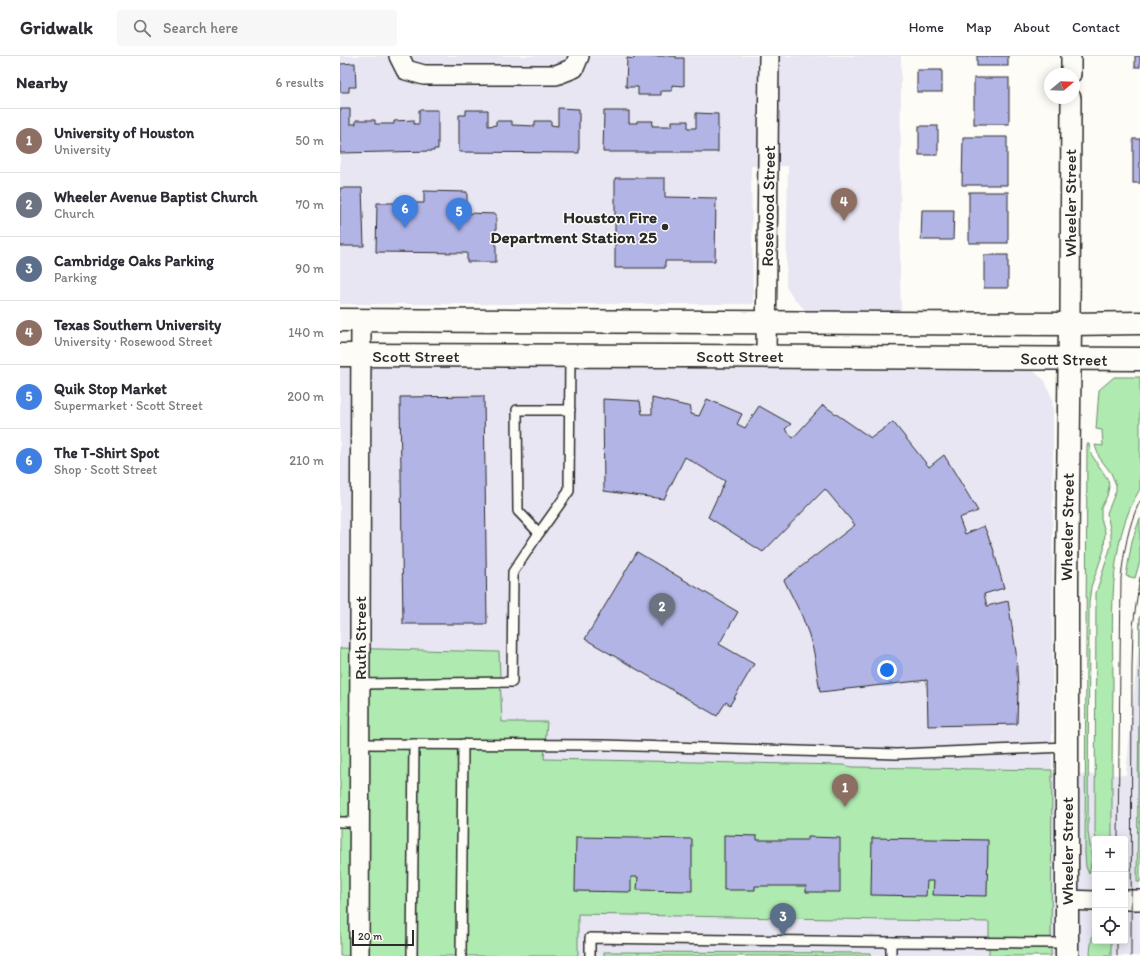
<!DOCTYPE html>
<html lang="en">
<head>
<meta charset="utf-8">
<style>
  :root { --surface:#fff; --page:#f7f7f7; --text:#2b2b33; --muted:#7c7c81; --line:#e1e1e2; --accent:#2b2b2b }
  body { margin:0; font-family:Itim,sans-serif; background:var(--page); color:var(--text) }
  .controls { position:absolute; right:12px; bottom:12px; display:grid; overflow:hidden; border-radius:4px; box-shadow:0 2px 10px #0003 }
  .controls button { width:36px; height:36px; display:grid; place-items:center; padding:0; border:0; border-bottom:1px solid var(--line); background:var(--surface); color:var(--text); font:20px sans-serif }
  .compass { position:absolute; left:704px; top:12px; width:36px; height:36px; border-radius:50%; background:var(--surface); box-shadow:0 2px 10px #0003; rotate:71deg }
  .scale { position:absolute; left:12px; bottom:10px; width:62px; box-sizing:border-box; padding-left:4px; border:2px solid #2b2b2b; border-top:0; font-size:11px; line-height:14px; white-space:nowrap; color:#2b2b2b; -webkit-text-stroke:3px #fdfcf7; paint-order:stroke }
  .you { position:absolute; left:547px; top:614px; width:14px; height:14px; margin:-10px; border:3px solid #fff; border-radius:50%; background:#1a73e8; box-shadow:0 0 0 6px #1a73e833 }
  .badge { display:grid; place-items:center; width:26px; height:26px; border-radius:50%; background:var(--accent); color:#fff; font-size:13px; font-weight:700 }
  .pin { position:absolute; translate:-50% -33px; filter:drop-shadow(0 1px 2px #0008) }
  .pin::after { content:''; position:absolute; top:21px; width:14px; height:12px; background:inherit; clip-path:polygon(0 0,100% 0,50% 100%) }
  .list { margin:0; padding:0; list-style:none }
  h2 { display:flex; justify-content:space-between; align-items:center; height:52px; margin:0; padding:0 16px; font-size:17px }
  h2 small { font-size:13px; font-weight:400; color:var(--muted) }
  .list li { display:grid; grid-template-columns:26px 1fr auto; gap:12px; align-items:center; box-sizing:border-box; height:64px; padding:0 16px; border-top:1px solid var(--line) }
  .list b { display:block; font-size:15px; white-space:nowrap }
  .list p { margin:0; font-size:13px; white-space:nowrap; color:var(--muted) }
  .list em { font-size:13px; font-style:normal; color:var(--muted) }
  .icon { flex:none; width:22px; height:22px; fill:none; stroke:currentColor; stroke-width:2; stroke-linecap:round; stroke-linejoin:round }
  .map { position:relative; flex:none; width:800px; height:900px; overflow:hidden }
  header { display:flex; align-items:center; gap:24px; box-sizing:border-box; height:56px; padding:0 20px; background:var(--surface); border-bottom:1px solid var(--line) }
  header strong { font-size:19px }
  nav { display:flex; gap:22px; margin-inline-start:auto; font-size:14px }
  .search { width:280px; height:36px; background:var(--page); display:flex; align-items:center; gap:10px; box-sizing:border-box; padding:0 14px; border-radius:4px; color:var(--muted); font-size:15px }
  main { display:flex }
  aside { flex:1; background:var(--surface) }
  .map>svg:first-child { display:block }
  .built { fill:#e7e6f2; fill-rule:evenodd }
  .green { fill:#afeab0; stroke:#6d8a6e }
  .building { fill:#b3b4e6; stroke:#2b2b2b }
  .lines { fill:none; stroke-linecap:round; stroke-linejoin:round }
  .service-casing { stroke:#2b2b2b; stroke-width:12 }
  .minor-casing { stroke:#2b2b2b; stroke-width:22 }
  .secondary-casing { stroke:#2b2b2b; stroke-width:25 }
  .service { stroke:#fdfcf7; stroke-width:9 }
  .minor { stroke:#fdfcf7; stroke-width:19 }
  .secondary { stroke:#fdfcf7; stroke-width:22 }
  .tram { stroke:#2b2b2b; stroke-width:1 }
  .poi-dot { fill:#2b2b2b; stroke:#fdfcf7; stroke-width:1.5 }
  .labels { text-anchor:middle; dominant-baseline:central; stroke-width:3; stroke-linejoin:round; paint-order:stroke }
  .street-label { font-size:17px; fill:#2b2b2b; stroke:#fdfcf7 }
  .poi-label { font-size:17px; font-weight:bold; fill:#2b2b2b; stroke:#fdfcf7; text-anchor:end }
</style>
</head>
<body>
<header>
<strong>Gridwalk</strong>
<div class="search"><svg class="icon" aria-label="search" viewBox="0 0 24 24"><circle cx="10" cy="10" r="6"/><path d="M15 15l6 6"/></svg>Search here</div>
<nav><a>Home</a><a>Map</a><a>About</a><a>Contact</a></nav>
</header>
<main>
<aside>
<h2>Nearby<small>6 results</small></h2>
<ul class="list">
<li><span class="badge" style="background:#8d6e63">1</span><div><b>University of Houston</b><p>University</p></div><em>50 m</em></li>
<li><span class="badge" style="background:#6b7280">2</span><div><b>Wheeler Avenue Baptist Church</b><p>Church</p></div><em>70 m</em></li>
<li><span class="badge" style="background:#5c6f8a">3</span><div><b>Cambridge Oaks Parking</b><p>Parking</p></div><em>90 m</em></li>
<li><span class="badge" style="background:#8d6e63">4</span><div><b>Texas Southern University</b><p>University · Rosewood Street</p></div><em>140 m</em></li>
<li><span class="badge" style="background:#3f7fe0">5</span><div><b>Quik Stop Market</b><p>Supermarket · Scott Street</p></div><em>200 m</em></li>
<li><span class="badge" style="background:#3f7fe0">6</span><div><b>The T-Shirt Spot</b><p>Shop · Scott Street</p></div><em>210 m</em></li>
</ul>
</aside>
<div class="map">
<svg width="800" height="900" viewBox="0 0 800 900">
  <rect width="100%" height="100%" fill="#fdfcf7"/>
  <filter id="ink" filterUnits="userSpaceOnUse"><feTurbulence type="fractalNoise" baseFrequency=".025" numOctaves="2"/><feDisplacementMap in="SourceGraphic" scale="8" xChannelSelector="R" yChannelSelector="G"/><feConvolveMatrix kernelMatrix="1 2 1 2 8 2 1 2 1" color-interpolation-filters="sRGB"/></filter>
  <g filter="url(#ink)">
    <!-- built -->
    <g class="built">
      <path d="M 0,0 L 561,0 L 560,221 L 561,256 L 468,257 L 453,241 L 446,231 L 448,110 L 411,110 L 413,248 L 0,248 Z"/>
      <path d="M 0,310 L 680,312 L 692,314 L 705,325 L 712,342 L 713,355 L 712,714 L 512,711 L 503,709 L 204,703 L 162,666 L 159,596 L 0,592 Z"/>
      <path d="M 800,574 L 800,900 L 210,900 L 211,709 L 786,719 ZM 755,783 L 785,783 L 785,885 L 755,885 Z"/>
    </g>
    <!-- green -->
    <g class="green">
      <path d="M 774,321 L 800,321 L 800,433 C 766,488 773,567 773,629 C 772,680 772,732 772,783 L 756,783 L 755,776 L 756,537 L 771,490 L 771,478 L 767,457 L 776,435 L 776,429 L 771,417 L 759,401 L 755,389 L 763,390 L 762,374 L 756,373 L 759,334 Z"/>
      <path d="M 747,388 L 749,388 L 751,398 L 763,416 L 768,424 L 769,431 L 767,440 L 761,452 L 761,462 L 765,476 L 764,494 L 751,531 L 749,547 L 748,776 L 752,803 L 749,818 L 746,811 L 745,798 Z"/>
      <path d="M 800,462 L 800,505 L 795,522 L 786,520 L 792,485 Z"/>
      <path d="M 800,560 L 800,826 L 797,826 Z"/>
      <path d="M 0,592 L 159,596 L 162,666 L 207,666 L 204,703 L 503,709 L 512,711 L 712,714 L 711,900 L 649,900 L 649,866 L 238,858 L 238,900 L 0,900 Z"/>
      <path d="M 755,865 L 755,885 L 771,885 L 771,900 L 750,900 C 750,888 754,878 753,866 Z"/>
      <path d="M 264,896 L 530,897 L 530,900 L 264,900 Z"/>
    </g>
    <!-- building -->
    <g class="building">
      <path d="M 294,0 L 336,0 L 336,2 L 344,2 L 344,30 L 332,29 L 332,35 L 321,35 L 321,39 L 298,39 L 298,31 L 286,31 L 287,2 L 294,3 Z"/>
      <rect x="637" y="0" width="31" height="10"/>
      <rect x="795" y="0" width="5" height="11"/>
      <path d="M 15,7 L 16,31 L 9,31 L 9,36 L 0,36 L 0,8 Z"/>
      <rect x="577" y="14" width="25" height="22"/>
      <rect x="634" y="22" width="35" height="46"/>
      <path d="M 218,52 L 239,53 L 239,97 L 119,96 L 119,59 L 126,59 L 126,54 L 148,54 L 148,70 L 156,69 L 156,65 L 172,65 L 172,69 L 195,70 L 195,65 L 211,65 L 211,69 L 218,70 Z"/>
      <path d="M 0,53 L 10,53 L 10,68 L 16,68 L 16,64 L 35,64 L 35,68 L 54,68 L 54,65 L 74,64 L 74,68 L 79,68 L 79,54 L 98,54 L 98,93 L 94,93 L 94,95 L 0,97 Z"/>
      <path d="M 264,55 L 289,55 L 289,67 L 297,67 L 297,65 L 313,65 L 312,70 L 332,70 L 332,65 L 348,65 L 348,72 L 356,72 L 356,57 L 378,58 L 378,96 L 263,96 Z"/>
      <rect x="579" y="70" width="19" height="29"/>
      <path d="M 623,81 L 667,81 L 667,129 L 622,129 Z"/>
      <rect x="793" y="83" width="7" height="44"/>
      <path d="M 275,122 L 325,122 L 325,141 L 376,142 L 375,205 L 325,205 L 325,212 L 275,212 Z"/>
      <path d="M 0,132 L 22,132 L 24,190 L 0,190 Z"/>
      <path d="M 84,135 L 127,136 L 127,157 L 156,158 L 156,206 L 127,206 L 127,197 L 36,196 L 37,147 L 84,147 Z"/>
      <rect x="629" y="136" width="39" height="51"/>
      <path d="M 582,154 L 614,154 L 613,184 L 581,184 Z"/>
      <rect x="644" y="199" width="24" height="33"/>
      <path d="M 144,340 L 147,568 L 63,568 L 60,341 Z"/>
      <path d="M 312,342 L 351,351 L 350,358 L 359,360 L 367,343 L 402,358 L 397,368 L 405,372 L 419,350 L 451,368 L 445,373 L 453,382 L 483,349 L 531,382 L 553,366 L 589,411 L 604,399 L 638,455 L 619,462 L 625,478 L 644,470 L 653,492 L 664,532 L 644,538 L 647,550 L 668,545 L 676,596 L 678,632 L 677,668 L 588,670 L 587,624 L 480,636 L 474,597 L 469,579 L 462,560 L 444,524 L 515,469 L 485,433 L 423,496 L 368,461 L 385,425 L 345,401 L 324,443 L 264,435 L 263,343 L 300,345 L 302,358 L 312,358 Z"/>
      <path d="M 297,496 L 398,556 L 379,588 L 414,608 L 390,649 L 386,646 L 377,660 L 245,583 Z"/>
      <path d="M 384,779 L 417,780 L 417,784 L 468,784 L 468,781 L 500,782 L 500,836 L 466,836 L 466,830 L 415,830 L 415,834 L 384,834 Z"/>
      <path d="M 236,781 L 352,783 L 352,835 L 297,834 L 298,821 L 291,821 L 291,836 L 235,835 Z"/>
      <path d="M 532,782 L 648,784 L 647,840 L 593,839 L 594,825 L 587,825 L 586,840 L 531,839 Z"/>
    </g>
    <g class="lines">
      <defs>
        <g id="service">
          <path d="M 199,477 L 178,455 L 177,354 L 230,354"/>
          <path d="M 20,628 L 172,626 L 173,516 L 199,477 L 229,435 L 230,300"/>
          <path d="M 20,688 L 263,689 L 557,698 L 727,691"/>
          <path d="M 0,766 L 19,766"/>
          <path d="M 72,900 L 74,688"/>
          <path d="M 121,900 L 123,688"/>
          <path d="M 250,900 L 250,882 L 551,886 L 727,887"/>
          <path d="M 551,900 L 551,886"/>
        </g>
        <g id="minor">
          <path d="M 59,0 L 66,14 L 84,19 L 216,19 L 234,12 L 239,0"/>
          <path d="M 731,18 L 731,0"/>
          <path d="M 730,268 L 731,42"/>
          <path d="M 426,300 L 429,0"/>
          <path d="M 727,844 L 755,845"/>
          <path d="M 785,844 L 800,844"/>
          <path d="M 19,900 L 21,264"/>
        </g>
        <g id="secondary">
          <path d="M 0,264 L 730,268 L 800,267"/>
          <path d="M 0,299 L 344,300 L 800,303"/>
          <path d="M 727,900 L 727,525 L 730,268"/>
        </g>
      </defs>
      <!-- service casing -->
      <use href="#service" class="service-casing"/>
      <!-- minor casing -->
      <use href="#minor" class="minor-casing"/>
      <!-- secondary casing -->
      <use href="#secondary" class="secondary-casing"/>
      <!-- service -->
      <use href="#service" class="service"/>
      <!-- minor -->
      <use href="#minor" class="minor"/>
      <!-- secondary -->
      <use href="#secondary" class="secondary"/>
      <!-- tram -->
      <g class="tram">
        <path d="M 778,783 L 781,522 C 784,496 788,469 800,445"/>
        <path d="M 777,900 L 777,885"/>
        <path d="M 791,900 L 792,612 L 793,570 L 800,521"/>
      </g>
    </g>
  </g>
  <!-- markers -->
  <circle class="poi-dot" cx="325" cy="171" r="4"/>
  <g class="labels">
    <!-- street labels -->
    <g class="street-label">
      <text transform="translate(730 147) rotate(-90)">Wheeler Street</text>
      <text transform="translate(428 150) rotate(-89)">Rosewood Street</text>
      <text x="76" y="300">Scott Street</text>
      <text x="400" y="300">Scott Street</text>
      <text transform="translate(724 303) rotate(1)">Scott Street</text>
      <text transform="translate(727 471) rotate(-89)">Wheeler Street</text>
      <text transform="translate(20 582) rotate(-90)">Ruth Street</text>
      <text transform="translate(727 795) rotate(-90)">Wheeler Street</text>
    </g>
    <!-- poi labels -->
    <g class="poi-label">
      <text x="317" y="161">Houston Fire<tspan x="317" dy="20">Department Station 25</tspan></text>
    </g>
  </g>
</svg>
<div class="controls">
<button>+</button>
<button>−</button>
<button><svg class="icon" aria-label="locate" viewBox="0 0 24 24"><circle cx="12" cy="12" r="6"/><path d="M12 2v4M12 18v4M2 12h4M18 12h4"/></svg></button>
</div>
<svg class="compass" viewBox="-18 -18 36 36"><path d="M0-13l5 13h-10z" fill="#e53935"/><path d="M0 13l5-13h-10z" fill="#7c7c81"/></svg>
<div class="scale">20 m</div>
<div class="you"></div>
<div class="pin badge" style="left:505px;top:751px;background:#8d6e63">1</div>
<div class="pin badge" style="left:322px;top:570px;background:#6b7280">2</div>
<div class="pin badge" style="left:443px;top:880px;background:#5c6f8a">3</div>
<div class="pin badge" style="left:504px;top:165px;background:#8d6e63">4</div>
<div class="pin badge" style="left:119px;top:175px;background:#3f7fe0">5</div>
<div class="pin badge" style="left:65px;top:172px;background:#3f7fe0">6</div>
</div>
</main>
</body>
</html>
